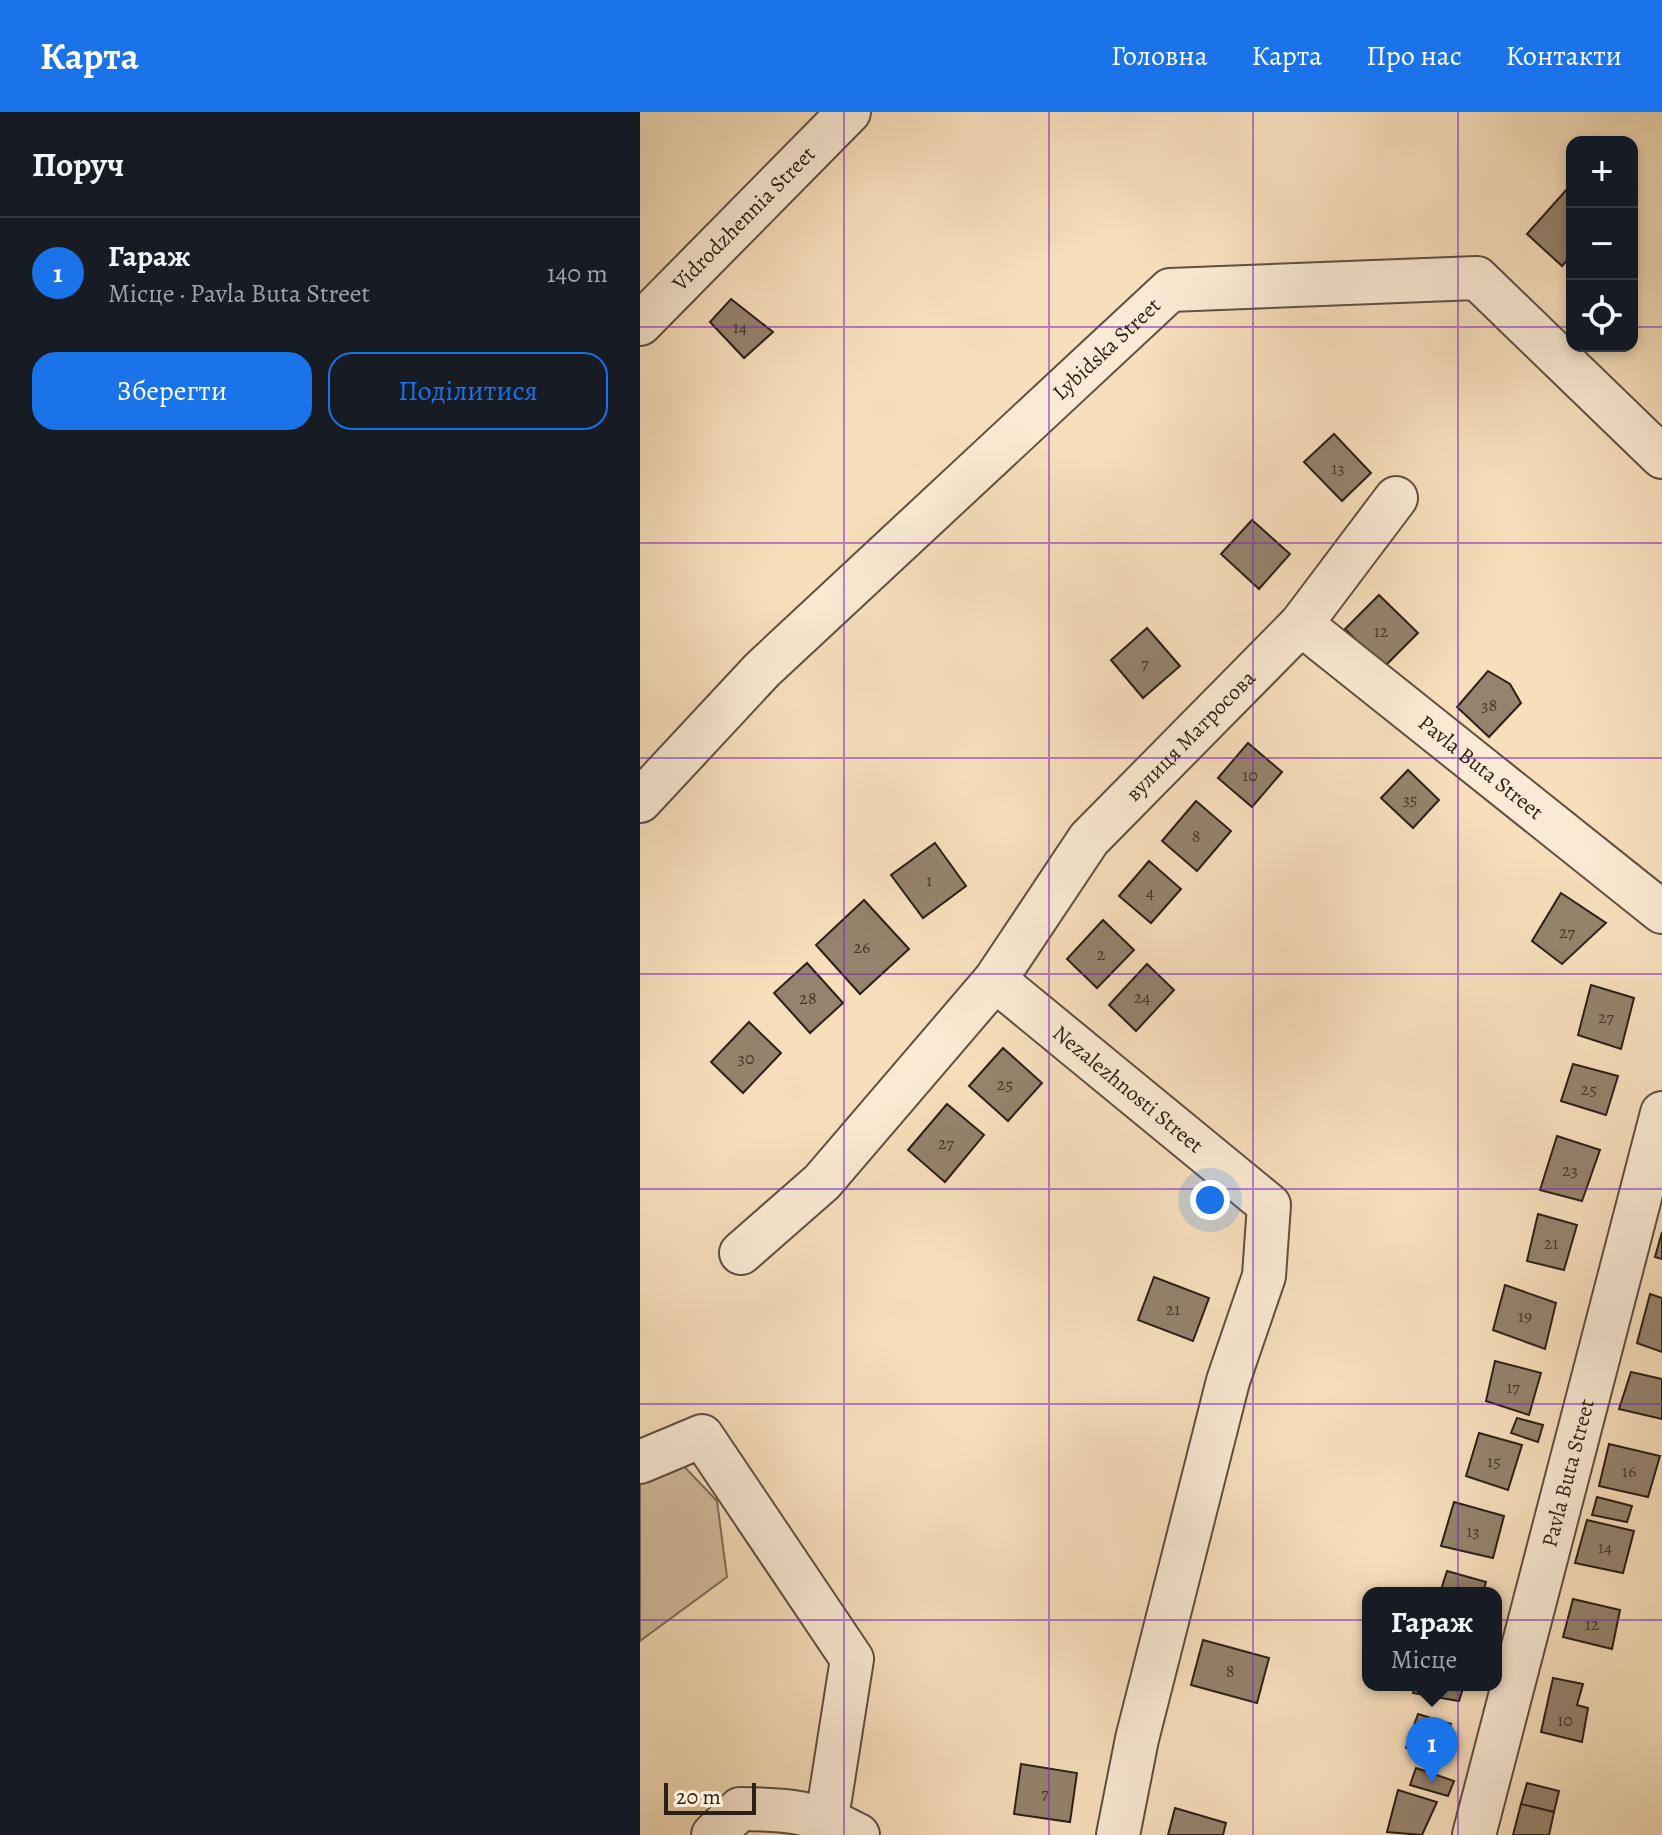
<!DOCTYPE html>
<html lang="uk">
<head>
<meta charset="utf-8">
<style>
  :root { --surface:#171b24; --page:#20242c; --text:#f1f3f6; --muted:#9ea1a6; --line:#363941; --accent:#1a73e8 }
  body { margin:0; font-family:Alegreya,serif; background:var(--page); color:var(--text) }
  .controls { position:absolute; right:24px; top:24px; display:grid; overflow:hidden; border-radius:16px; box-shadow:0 4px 12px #0003 }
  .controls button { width:72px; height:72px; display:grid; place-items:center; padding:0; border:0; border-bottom:2px solid var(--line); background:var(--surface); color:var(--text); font:40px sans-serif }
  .scale { position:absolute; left:24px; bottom:20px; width:92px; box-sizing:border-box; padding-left:8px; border:4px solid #2b1f18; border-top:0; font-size:22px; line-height:28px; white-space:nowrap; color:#2b1f18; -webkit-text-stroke:6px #faead3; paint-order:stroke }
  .you { position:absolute; left:570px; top:1088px; width:28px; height:28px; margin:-20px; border:6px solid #fff; border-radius:50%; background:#1a73e8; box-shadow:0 0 0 12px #1a73e833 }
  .badge { display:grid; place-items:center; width:52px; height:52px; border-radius:50%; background:var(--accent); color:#fff; font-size:26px; font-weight:700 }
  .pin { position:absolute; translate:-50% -66px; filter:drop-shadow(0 2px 4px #0008) }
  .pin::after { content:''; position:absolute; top:42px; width:28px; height:24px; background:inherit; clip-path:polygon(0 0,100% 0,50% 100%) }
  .popup { position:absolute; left:722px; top:1475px; width:140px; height:104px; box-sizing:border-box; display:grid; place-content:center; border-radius:16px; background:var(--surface); filter:drop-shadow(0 2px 6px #0005); font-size:26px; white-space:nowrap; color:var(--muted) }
  .popup b { font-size:30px; color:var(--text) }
  .popup::after { content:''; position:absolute; left:50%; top:100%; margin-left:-16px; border:16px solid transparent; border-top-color:var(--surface) }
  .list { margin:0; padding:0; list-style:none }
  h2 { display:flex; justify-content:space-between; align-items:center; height:104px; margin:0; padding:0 32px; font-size:34px }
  h2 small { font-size:26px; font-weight:400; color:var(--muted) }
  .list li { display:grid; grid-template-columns:52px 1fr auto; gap:24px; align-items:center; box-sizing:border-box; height:112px; padding:0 32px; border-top:2px solid var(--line) }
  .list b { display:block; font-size:30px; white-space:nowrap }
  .list p { margin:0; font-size:26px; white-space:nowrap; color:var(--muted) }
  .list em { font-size:26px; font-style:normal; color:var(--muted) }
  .actions { display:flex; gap:16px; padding:24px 32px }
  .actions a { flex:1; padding:18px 0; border:2px solid var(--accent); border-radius:24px; text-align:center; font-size:28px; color:var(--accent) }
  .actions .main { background:var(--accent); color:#fff }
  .icon { flex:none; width:44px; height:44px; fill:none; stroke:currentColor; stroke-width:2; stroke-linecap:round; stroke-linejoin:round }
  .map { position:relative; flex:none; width:1022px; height:1723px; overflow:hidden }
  header { display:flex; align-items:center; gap:48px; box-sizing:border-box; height:112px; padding:0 40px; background:var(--accent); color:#fff }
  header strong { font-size:38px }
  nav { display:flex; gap:44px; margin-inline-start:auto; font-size:28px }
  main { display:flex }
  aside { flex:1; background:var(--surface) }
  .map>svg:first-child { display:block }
  .green { fill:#d4bea0; stroke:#806e5c; stroke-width:2 }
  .building { fill:#95836d; stroke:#2b1f18; stroke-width:2 }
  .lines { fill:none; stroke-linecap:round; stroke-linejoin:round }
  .minor-casing { stroke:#5e4f41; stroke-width:46 }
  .minor { stroke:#faead3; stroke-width:42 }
  .grid { fill:none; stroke:#7b2cbf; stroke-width:2; stroke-opacity:0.55 }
  .labels { text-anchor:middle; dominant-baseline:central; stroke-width:8; stroke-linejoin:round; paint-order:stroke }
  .number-label { font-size:18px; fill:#46382d }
  .street-label { font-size:22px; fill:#2b1f18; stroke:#faead3 }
</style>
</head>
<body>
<header>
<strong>Карта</strong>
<nav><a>Головна</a><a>Карта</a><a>Про нас</a><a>Контакти</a></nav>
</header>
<main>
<aside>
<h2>Поруч<small></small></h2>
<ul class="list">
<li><span class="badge">1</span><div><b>Гараж</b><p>Місце · Pavla Buta Street</p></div><em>140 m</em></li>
</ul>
<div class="actions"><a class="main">Зберегти</a><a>Поділитися</a></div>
</aside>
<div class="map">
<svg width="1022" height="1723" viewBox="0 0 1022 1723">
  <rect width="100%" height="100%" fill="#f7dfbc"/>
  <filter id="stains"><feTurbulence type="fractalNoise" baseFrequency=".0025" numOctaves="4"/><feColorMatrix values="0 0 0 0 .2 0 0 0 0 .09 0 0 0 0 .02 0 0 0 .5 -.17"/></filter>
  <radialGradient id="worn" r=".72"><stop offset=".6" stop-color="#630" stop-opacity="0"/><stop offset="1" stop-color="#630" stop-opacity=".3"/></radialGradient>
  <!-- green -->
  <path class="green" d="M 19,1328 L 77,1389 L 87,1465 L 0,1529 L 0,1337 Z"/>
  <!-- building -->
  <g class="building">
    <path d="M 928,76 L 932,80 L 932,143 L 922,154 L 887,122 Z"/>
    <path d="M 91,187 L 133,220 L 104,246 L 70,210 Z"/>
    <path d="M 694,322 L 731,361 L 702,389 L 664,350 Z"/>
    <path d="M 612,408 L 650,442 L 619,477 L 581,442 Z"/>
    <path d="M 739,483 L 778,521 L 744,555 L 705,517 Z"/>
    <path d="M 507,516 L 540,554 L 503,586 L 471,548 Z"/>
    <path d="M 848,559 L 870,572 L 881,591 L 849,625 L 817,595 Z"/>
    <path d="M 608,631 L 642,660 L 612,695 L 578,666 Z"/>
    <path d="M 768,658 L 799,688 L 773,716 L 741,686 Z"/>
    <path d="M 556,689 L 591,719 L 557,759 L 522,729 Z"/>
    <path d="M 295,731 L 326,774 L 283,806 L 251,763 Z"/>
    <path d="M 509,749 L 541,777 L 511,811 L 479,784 Z"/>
    <path d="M 921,781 L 966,811 L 922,852 L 892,829 Z"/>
    <path d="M 224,788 L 269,837 L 220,882 L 176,833 Z"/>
    <path d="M 463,808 L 494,838 L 457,876 L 427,847 Z"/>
    <path d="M 167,851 L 203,891 L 170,921 L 134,881 Z"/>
    <path d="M 507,852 L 534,878 L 496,919 L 469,893 Z"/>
    <path d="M 951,873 L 994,886 L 981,937 L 938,923 Z"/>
    <path d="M 109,910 L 141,941 L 103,981 L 71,950 Z"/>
    <path d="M 363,936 L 402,971 L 368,1009 L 329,974 Z"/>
    <path d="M 933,952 L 978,964 L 966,1003 L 921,989 Z"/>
    <path d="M 307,992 L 344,1023 L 305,1070 L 268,1038 Z"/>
    <path d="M 917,1024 L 960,1038 L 942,1089 L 900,1078 Z"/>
    <path d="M 898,1102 L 937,1113 L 924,1158 L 887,1149 Z"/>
    <path d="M 1022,1120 L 1022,1147 L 1015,1145 Z"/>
    <path d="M 514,1165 L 569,1186 L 553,1229 L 498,1208 Z"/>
    <path d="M 865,1173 L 916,1191 L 905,1237 L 853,1218 Z"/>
    <path d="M 1010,1182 L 1022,1186 L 1022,1240 L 997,1231 Z"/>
    <path d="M 855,1249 L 901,1261 L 889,1303 L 846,1289 Z"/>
    <path d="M 991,1260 L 1022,1267 L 1022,1307 L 979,1297 Z"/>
    <path d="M 877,1306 L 903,1313 L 898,1330 L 871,1321 Z"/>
    <path d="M 839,1321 L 882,1333 L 868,1378 L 826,1364 Z"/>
    <path d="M 969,1332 L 1020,1344 L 1008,1385 L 959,1374 Z"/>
    <path d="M 957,1385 L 992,1394 L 987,1410 L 952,1403 Z"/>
    <path d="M 814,1390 L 864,1404 L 853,1446 L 801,1434 Z"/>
    <path d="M 947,1408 L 994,1419 L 983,1461 L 935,1451 Z"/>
    <path d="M 807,1459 L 846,1470 L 843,1481 L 800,1481 Z"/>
    <path d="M 933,1487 L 980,1498 L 972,1537 L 923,1525 Z"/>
    <path d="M 563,1528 L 629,1546 L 617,1591 L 551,1573 Z"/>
    <path d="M 913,1566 L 943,1572 L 937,1593 L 948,1596 L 942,1630 L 901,1620 Z"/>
    <path d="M 775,1573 L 824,1573 L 819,1589 L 773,1581 Z"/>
    <path d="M 778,1602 L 811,1612 L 801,1649 L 766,1636 Z"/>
    <path d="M 381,1652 L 437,1661 L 430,1710 L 374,1702 Z"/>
    <path d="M 776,1656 L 814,1669 L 808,1684 L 770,1673 Z"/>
    <path d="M 887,1671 L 919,1679 L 914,1700 L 881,1692 Z"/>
    <path d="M 758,1678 L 797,1690 L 782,1723 L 747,1720 Z"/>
    <path d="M 881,1692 L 914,1700 L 909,1723 L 873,1723 Z"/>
    <path d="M 535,1696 L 586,1711 L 583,1723 L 528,1723 Z"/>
  </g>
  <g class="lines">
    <defs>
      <g id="minor">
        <path id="s1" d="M 0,212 L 209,0"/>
        <path id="s2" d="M 661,512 L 1022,800"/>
        <path id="s3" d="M 0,689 L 122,558 L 530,178 L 837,166 L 1022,345"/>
        <path id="s4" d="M 355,868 L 629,1093 L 624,1164 L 588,1269 L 497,1627 L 478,1723"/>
        <path id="s5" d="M 101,1141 L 182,1070 L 355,868 L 449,727 L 661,512 L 756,386"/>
        <path d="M 0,1350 L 62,1324 L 212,1547 L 187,1706"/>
        <path d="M 73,1723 L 100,1697 C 149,1697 175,1700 218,1723"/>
        <path id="s6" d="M 834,1723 L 1022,1001"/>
      </g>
    </defs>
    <!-- minor casing -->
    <use href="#minor" class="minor-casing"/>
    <!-- minor -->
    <use href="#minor" class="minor"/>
  </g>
  <!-- grid -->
  <path class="grid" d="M 204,0 L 204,1723M 409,0 L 409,1723M 613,0 L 613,1723M 818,0 L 818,1723M 0,215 L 932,215M 992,215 L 1022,215M 0,431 L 1022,431M 0,646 L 1022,646M 0,862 L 1022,862M 0,1077 L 1022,1077M 0,1292 L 1022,1292M 0,1508 L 1022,1508"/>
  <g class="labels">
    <!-- number labels -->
    <g class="number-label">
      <text x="100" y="215">14</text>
      <text x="698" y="356">13</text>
      <text x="741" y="519">12</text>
      <text x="505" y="551">7</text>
      <text x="849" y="593">38</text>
      <text x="610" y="663">10</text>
      <text x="770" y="687">35</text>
      <text x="556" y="724">8</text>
      <text x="289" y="768">1</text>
      <text x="510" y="780">4</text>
      <text x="927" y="820">27</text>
      <text x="222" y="835">26</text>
      <text x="461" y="842">2</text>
      <text x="502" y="885">24</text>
      <text x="168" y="886">28</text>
      <text x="966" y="905">27</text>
      <text x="106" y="946">30</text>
      <text x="365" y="972">25</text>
      <text x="949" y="977">25</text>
      <text x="306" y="1031">27</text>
      <text x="930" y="1058">23</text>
      <text x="911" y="1131">21</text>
      <text x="533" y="1197">21</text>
      <text x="885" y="1204">19</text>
      <text x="873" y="1275">17</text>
      <text x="854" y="1349">15</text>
      <text x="989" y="1359">16</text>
      <text x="833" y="1419">13</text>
      <text x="965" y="1435">14</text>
      <text x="952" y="1512">12</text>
      <text x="590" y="1559">8</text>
      <text x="925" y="1608">10</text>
      <text x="405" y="1681">7</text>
    </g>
    <!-- street labels -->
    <g class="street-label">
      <text stroke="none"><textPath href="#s1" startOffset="148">Vidrodzhennia Street</textPath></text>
      <text stroke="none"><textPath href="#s3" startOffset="650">Lybidska Street</textPath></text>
      <text stroke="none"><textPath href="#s5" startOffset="688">вулиця Матросова</textPath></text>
      <text stroke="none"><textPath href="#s2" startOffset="230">Pavla Buta Street</textPath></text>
      <text stroke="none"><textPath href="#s4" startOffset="172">Nezalezhnosti Street</textPath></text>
      <text stroke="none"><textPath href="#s6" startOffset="374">Pavla Buta Street</textPath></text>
    </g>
  </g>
  <rect width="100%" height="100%" filter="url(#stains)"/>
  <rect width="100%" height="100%" fill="url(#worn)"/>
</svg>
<div class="controls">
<button>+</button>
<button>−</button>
<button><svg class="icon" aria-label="locate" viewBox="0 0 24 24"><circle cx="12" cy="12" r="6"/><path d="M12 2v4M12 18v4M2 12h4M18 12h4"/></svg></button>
</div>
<div class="scale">20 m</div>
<div class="you"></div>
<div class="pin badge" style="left:792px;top:1671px">1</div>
<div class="popup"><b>Гараж</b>Місце</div>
</div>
</main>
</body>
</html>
